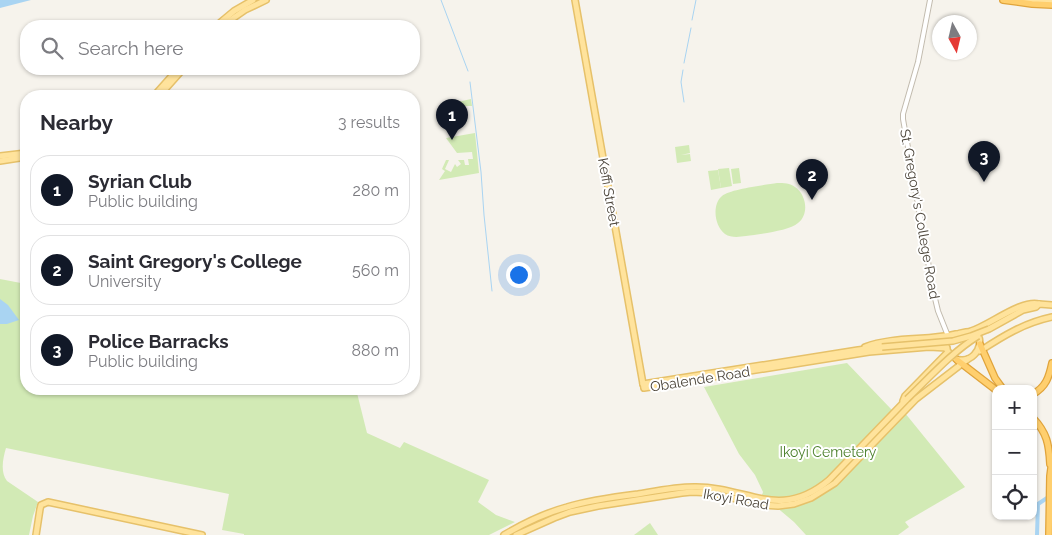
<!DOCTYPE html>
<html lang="en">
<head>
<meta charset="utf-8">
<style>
  :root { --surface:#fff; --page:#f7f7f7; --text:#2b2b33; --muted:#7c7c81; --line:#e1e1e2; --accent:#111827 }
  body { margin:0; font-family:Raleway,sans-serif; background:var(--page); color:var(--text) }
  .controls { position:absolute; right:15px; bottom:15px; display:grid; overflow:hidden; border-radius:10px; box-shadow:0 1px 4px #0004 }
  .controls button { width:45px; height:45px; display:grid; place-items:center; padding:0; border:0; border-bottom:1px solid var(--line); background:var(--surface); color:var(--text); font:25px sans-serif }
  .compass { position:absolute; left:932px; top:15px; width:45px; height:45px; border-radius:50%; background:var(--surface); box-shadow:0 1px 4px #0004; rotate:172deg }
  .you { position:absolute; left:518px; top:274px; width:18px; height:18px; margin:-12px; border:4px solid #fff; border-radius:50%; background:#1a73e8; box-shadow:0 0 0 8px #1a73e833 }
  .badge { display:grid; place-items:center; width:32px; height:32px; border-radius:50%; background:var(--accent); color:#fff; font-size:16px; font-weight:700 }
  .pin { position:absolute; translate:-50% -41px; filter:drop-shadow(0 1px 2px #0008) }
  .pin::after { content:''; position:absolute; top:26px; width:18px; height:15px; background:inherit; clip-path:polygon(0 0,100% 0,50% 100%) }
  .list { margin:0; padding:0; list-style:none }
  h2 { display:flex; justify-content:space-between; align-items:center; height:65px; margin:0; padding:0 20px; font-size:21px }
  h2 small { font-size:16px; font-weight:400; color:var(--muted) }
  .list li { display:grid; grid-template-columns:32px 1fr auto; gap:15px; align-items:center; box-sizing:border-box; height:70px; margin:0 10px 10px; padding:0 10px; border:1px solid var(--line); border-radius:20px }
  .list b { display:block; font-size:19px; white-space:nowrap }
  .list p { margin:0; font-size:16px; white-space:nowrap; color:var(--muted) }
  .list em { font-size:16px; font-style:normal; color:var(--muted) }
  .icon { flex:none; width:28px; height:28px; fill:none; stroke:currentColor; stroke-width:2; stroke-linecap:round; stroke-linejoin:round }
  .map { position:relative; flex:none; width:1052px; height:535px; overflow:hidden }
  .search { position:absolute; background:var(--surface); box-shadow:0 1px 4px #0004; left:20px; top:20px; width:400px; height:55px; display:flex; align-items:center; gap:12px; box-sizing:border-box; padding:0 18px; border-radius:20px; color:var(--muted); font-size:19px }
  .panel { position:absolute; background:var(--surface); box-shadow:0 1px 4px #0004; left:20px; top:90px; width:400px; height:305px; border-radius:20px }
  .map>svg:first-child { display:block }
  .green { fill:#d2eab5 }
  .water { fill:#a9d4f2 }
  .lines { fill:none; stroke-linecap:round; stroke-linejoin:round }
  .stream { stroke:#a9d4f2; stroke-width:1 }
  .canal { stroke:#a9d4f2; stroke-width:4 }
  .minor-casing { stroke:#c2bbae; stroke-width:6 }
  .major-casing { stroke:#e6c16a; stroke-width:8 }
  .highway-casing { stroke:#e0a43c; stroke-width:8 }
  .minor { stroke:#fff; stroke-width:4 }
  .major { stroke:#ffe39c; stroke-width:5 }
  .highway { stroke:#ffcf6e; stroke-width:5.5 }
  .major-bridge-casing { stroke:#e6c16a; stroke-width:8; stroke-linecap:butt }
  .major-bridge { stroke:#ffe39c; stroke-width:5 }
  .labels { text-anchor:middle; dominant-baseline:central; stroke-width:4; stroke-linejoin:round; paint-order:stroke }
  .street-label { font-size:14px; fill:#4b4439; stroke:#fff }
  .park-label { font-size:14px; fill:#4a7f2a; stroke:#fff }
</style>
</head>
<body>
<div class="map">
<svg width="1052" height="535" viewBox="0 0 1052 535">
  <rect width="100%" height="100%" fill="#f6f3ec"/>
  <!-- green -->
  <g class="green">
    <path d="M 471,99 L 472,106 L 462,106 L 463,121 L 455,122 L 454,107 L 453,106 L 453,103 Z"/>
    <path d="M 475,133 L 479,173 L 439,180 L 445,171 L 442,169 L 446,160 L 449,160 L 445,169 L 451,172 L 455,164 L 457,167 L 461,164 L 458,160 L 464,160 L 465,165 L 469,165 L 468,159 L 473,159 L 472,152 L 457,153 L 446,138 Z"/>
    <path d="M 689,145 L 690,153 L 681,155 L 690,154 L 691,161 L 677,163 L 675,147 Z"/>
    <path d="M 729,168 L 732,186 L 721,188 L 718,169 Z"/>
    <path d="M 739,168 L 741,183 L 733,184 L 731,169 Z"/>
    <path d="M 718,170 L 721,188 L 711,190 L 708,171 Z"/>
    <path d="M 777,183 C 784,183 790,183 795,187 C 807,195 809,215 798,223 C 789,231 759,234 746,236 C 739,237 731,238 725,234 C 714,226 712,204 722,196 C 730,189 765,185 777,183 Z"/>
    <path d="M 0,279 L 26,284 L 26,389 L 356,389 L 367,433 L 400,448 L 404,442 L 489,480 L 478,502 L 496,515 L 515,522 L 489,535 L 244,535 L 244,534 L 222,530 L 229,494 L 6,448 C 3,458 0,472 7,481 L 38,502 L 33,516 L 29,535 L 0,535 Z"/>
    <path d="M 847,363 L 891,409 L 898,418 L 905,413 L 965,487 L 905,522 L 909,527 L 898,535 L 806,535 L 794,522 L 762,495 L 763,492 L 755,475 L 739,454 L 704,387 Z"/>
    <path d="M 650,523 L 658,535 L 634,535 Z"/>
  </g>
  <!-- water -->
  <g class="water">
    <path d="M 0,0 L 31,0 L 0,8 Z"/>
    <path d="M 0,299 L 8,305 L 19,320 L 7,324 L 0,324 Z"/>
  </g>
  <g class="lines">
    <!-- stream -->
    <g class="stream">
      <path d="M 441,0 L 468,71"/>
      <path d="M 692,20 L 696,0"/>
      <path d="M 684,63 L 691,28"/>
      <path d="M 683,70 L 681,82 L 684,102"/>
      <path d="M 470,82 L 481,172 L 484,215 L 492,291"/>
    </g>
    <!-- canal -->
    <path class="canal" d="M 1037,535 L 1038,504 L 1050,496"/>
    <defs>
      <path id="minor" d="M 930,0 L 918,62 L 903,114 L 903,119 L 933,290 L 938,311 L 948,336"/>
      <g id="major">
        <path d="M 575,0 L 643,384"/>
        <path d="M 1024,0 L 1052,1"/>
        <path d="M 216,26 L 234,11 L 253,0"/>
        <path d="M 222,26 L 245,10 L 266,0"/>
        <path d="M 154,96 L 178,69"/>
        <path d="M 159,96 L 183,69"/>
        <path d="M 0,156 L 26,153"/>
        <path d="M 0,161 L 26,157"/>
        <path d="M 989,329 L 1023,310 L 1036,307 L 1039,304 L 1052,305"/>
        <path d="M 971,331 C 988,326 1022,299 1039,304"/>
        <path d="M 966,332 C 988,329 981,359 963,360 C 954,361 941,349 948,339 C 952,335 960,333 966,332 Z"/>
        <path d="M 865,347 C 894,336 927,341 956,334"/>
        <path d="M 980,351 C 1003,336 1024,323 1052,317"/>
        <path d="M 644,387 L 643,384 L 858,350 L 882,347"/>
        <path d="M 644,388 L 869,352 L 929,347 L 947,348"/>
        <path d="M 903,401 L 905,396 L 948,352"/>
        <path d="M 36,535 L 40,509 L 41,505 L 48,502 L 202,535"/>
        <path d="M 504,535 C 524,523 545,513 567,507 C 590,500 614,497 638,494 C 656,491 675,487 694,487 C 747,486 779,522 829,480 L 907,399"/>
        <path d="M 516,535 L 554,518 L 570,512 L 598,506 L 682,493 L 692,492 L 712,493 L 761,505 L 778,506 L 794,504 L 811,498 L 835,483 L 916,399 L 968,359"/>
      </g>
      <g id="highway">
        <path d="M 1003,0 L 1032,4 L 1052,5"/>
        <path d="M 980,344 L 995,378 L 1003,389"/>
        <path d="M 957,360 L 996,390"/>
        <path d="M 1033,394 C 1046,387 1049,377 1052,363"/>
        <path d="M 1033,418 C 1047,433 1049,444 1050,464"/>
        <path d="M 1049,535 L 1050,476 L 1052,461"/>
      </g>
    </defs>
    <!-- minor casing -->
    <use href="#minor" class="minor-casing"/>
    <!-- major casing -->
    <use href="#major" class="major-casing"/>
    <!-- highway casing -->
    <use href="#highway" class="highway-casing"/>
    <!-- minor -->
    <use href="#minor" class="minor"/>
    <!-- major -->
    <use href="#major" class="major"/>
    <!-- highway -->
    <use href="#highway" class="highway"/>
    <defs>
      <g id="major-bridge">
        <path d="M 882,347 L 953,341 L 971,336 L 989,329"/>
        <path d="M 907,399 C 930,377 951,353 978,336"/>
      </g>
    </defs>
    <!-- major-bridge casing -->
    <use href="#major-bridge" class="major-bridge-casing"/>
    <!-- major-bridge -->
    <use href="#major-bridge" class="major-bridge"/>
  </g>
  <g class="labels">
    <!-- street labels -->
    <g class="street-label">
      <text transform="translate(609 192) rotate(80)">Keffi Street</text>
      <text transform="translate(920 214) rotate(80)">St. Gregory's College Road</text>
      <text transform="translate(700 379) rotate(-9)">Obalende Road</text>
      <text transform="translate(736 499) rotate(10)">Ikoyi Road</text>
    </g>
    <!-- park labels -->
    <g class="park-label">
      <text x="828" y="452">Ikoyi Cemetery</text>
    </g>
  </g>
</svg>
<div class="controls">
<button>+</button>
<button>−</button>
<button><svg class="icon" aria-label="locate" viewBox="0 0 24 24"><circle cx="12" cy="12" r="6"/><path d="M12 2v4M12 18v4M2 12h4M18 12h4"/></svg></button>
</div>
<svg class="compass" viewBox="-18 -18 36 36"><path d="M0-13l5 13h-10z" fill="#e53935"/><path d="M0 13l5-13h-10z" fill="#7c7c81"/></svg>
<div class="you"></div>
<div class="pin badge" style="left:452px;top:140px">1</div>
<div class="pin badge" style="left:812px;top:200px">2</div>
<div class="pin badge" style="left:984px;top:182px">3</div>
<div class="search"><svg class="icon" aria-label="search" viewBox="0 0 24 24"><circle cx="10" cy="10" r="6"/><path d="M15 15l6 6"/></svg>Search here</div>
<section class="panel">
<h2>Nearby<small>3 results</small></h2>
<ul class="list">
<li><span class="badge">1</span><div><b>Syrian Club</b><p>Public building</p></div><em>280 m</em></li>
<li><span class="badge">2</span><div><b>Saint Gregory's College</b><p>University</p></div><em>560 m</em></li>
<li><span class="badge">3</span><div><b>Police Barracks</b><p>Public building</p></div><em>880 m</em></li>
</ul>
</section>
</div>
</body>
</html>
